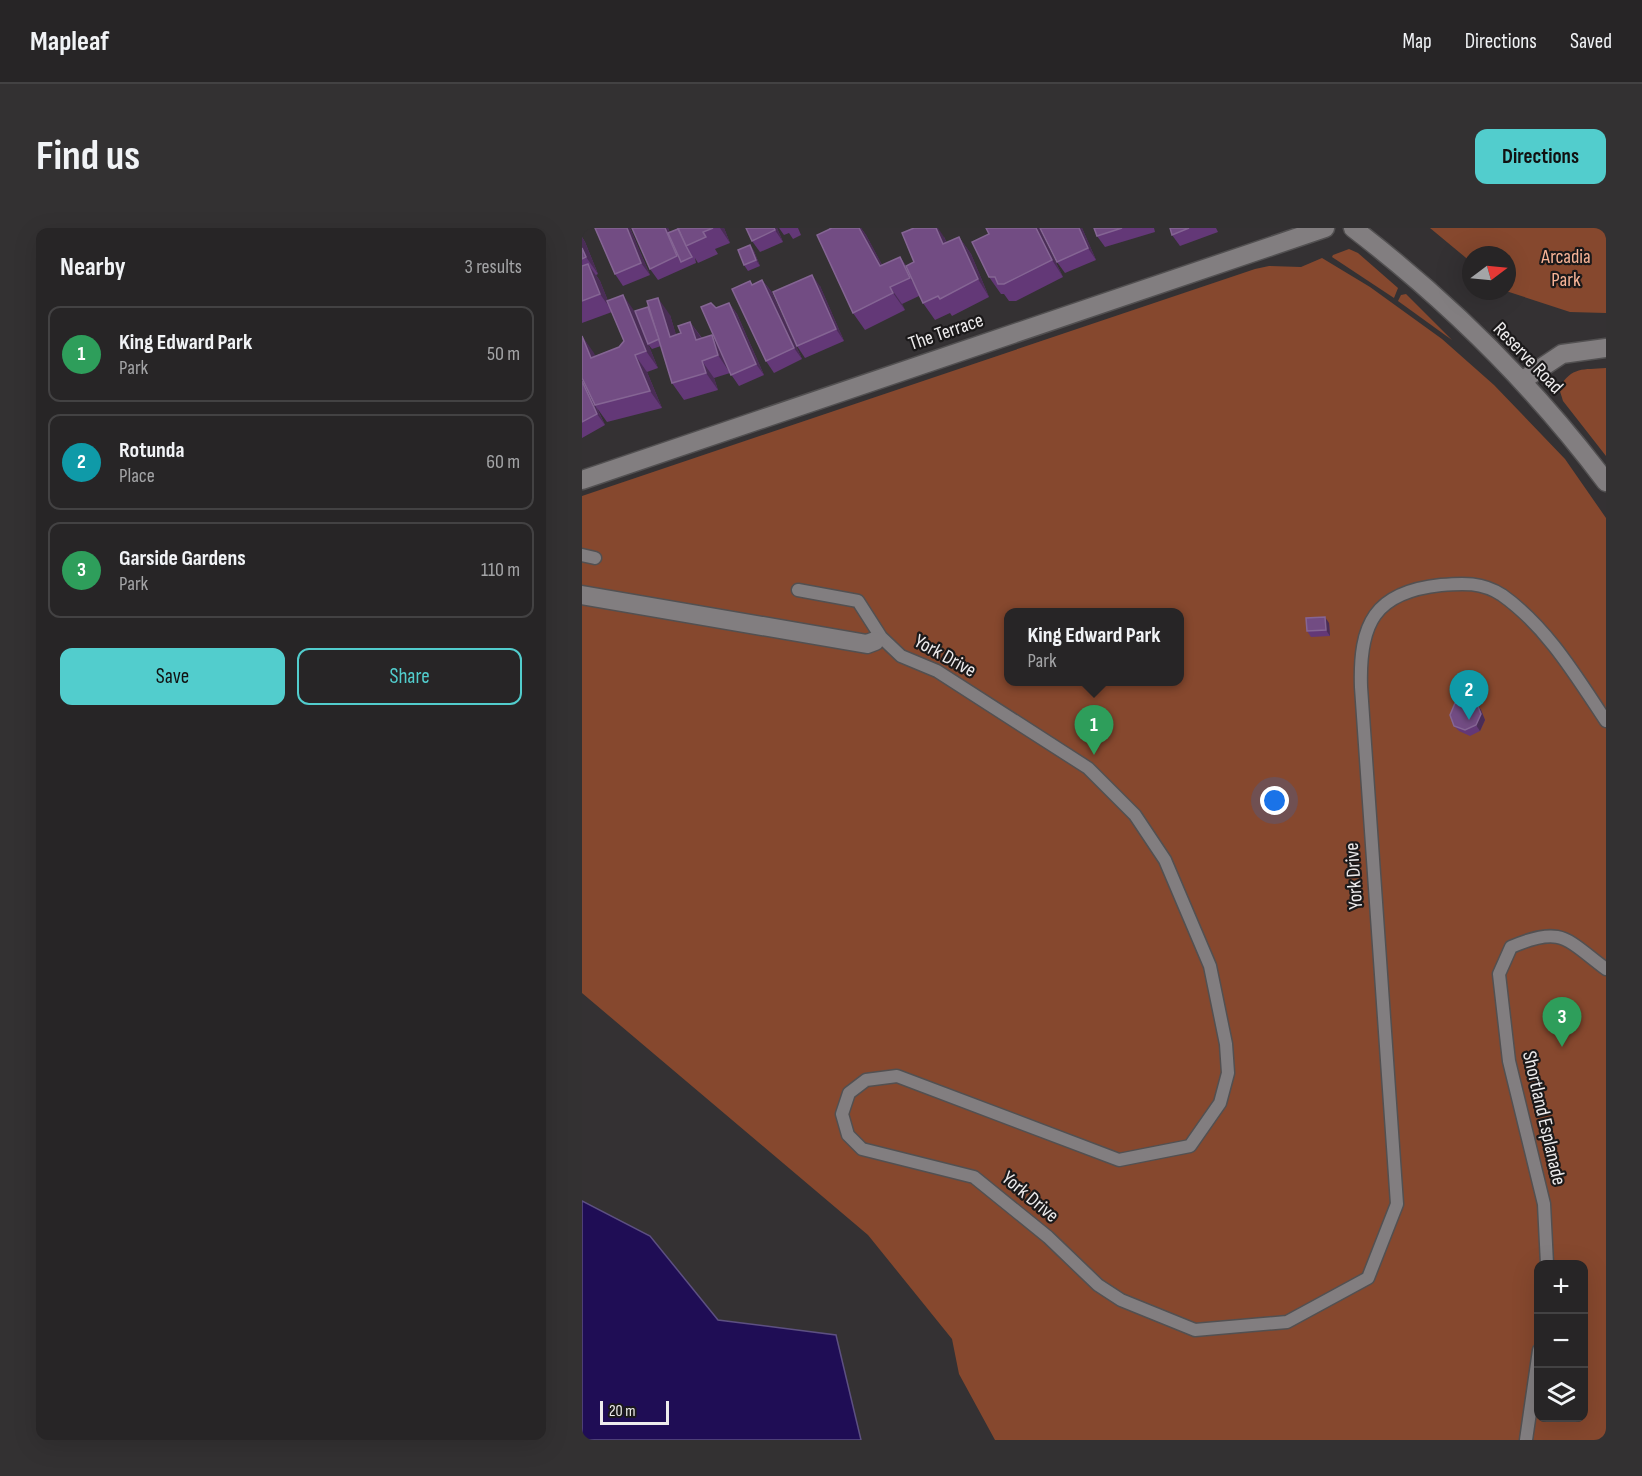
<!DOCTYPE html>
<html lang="en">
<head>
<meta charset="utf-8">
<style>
  :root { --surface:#272526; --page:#333132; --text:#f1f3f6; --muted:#a4a5a7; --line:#434243; --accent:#52cdcd }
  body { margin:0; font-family:"Sofia Sans Condensed",sans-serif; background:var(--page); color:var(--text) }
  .controls { position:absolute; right:18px; bottom:18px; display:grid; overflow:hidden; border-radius:12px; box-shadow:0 6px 24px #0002 }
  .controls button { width:54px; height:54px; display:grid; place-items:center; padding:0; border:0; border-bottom:2px solid var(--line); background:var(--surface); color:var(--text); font:30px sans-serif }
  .compass { position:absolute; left:880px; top:18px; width:54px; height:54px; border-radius:50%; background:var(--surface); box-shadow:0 6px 24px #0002; rotate:74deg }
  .scale { position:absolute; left:18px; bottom:15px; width:69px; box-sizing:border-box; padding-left:6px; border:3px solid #edebec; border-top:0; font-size:16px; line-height:21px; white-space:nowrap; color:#edebec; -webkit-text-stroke:4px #1b191a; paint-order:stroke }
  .you { position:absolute; left:693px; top:573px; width:21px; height:21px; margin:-15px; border:4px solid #fff; border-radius:50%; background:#1a73e8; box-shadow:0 0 0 9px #1a73e833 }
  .badge { display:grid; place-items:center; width:39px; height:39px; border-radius:50%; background:var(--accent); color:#fff; font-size:20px; font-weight:700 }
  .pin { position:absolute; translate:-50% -50px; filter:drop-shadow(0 2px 3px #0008) }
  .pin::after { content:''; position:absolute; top:32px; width:21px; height:18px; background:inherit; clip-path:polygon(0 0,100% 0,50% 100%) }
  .popup { position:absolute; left:422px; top:380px; width:180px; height:78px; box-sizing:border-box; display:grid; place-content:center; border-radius:12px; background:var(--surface); filter:drop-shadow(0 2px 4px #0005); font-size:20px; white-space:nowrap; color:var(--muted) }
  .popup b { font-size:22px; color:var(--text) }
  .popup::after { content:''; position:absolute; left:50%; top:100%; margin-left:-12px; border:12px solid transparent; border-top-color:var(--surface) }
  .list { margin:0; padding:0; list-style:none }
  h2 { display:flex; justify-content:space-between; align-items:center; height:78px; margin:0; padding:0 24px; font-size:26px }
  h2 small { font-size:20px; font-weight:400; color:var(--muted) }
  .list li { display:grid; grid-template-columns:39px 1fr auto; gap:18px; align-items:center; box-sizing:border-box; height:96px; margin:0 12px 12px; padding:0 12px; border:2px solid var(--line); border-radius:12px }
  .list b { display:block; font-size:22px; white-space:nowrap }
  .list p { margin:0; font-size:20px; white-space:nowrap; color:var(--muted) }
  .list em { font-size:20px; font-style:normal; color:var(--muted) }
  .actions { display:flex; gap:12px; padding:18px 24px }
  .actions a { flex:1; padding:14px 0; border:2px solid var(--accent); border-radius:12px; text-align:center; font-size:21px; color:var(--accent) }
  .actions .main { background:var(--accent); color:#111 }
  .icon { flex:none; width:33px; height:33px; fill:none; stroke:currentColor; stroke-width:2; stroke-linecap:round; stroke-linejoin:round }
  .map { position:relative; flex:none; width:1024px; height:1212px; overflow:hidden; border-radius:12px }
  header { display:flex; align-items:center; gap:36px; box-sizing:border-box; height:84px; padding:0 30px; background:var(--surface); border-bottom:2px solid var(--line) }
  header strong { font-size:28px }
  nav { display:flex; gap:33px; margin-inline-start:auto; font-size:21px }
  .intro { display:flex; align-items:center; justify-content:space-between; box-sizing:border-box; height:144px; padding:0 36px }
  h1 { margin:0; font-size:42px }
  .button { padding:15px 27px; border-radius:12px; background:var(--accent); color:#111; font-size:21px; font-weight:700 }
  main { display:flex; gap:36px; padding:0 36px }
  aside { flex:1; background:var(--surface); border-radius:12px; box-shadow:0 6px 24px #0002 }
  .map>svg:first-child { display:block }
  .green { fill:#86482e; fill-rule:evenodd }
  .water { fill:#1f0d55; stroke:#5d5082; stroke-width:1.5 }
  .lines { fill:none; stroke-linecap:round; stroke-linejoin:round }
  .lane-casing { stroke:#525051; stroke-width:15 }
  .street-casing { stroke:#525051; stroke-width:21 }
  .secondary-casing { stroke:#525051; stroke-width:21 }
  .lane { stroke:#827e80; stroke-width:12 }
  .street { stroke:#827e80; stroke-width:18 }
  .secondary { stroke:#827e80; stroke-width:18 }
  .wall { fill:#633877 }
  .shaded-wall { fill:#4a2d56 }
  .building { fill:#724c83; stroke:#856594; stroke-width:1.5 }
  .labels { text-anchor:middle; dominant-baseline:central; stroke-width:4.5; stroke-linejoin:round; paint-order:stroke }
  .park-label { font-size:20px; fill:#f8b497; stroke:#1b191a }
  .street-label { font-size:20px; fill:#edebec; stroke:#1b191a }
</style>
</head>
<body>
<header>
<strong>Mapleaf</strong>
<nav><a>Map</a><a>Directions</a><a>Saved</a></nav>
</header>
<div class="intro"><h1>Find us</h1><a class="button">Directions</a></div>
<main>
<aside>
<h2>Nearby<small>3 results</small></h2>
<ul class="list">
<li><span class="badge" style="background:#2e9e5b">1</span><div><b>King Edward Park</b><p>Park</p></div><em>50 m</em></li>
<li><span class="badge" style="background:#0f9aa8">2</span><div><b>Rotunda</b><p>Place</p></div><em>60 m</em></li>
<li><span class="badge" style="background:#2e9e5b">3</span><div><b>Garside Gardens</b><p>Park</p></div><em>110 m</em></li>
</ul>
<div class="actions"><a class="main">Save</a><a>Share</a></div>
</aside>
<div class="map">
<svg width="1024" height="1212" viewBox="0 0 1024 1212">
  <rect width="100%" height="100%" fill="#343133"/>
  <!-- green -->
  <g class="green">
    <path d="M 848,0 L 1024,0 L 1024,85 L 988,84 L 924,63 L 925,27 L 889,27 L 889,34 Z"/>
    <path d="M 767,21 L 776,25 L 816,60 L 812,70 L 750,29 L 751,27 Z"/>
    <path d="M 740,30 L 788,59 L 860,111 L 912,157 L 983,231 L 1024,290 L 1024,1212 L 413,1212 L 377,1146 L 370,1111 L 286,1007 L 0,765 L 0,268 L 673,41 L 687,38 L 719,39 ZM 426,384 L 598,384 L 598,454 L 426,454 ZM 957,1036 L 1002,1036 L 1002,1190 L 957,1190 Z"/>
    <path d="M 824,66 L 870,112 L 816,73 L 819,67 Z"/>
    <path d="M 1024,140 L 1024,228 L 981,173 L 977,160 C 990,138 1001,142 1024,140 Z"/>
  </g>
  <!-- water -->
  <path class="water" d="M 0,973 L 68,1008 L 136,1092 L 254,1107 L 279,1212 L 0,1212 Z"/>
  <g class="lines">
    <defs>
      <g id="lane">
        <path d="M 0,327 L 13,330"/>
        <path d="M 216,362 L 276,373 L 299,409 L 319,428 L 355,443 L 506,540 L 553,587 L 583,632 L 628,738 L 644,816 L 646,845 L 638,875 L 608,918 L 537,932 L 315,848 L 284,852 L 267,865 L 260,886 L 266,907 L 280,921 L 392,949 L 466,1009 L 516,1057 L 539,1072 L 613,1102 L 705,1094 L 786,1050 L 815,976 L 779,459 C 777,396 792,364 859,357 C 881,355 900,354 920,367 C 965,399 994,448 1024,493"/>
        <path d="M 965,1036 L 962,976 L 927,833 L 917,746 L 929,719 C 980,697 984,711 1024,741"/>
        <path d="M 944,1212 L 957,1122"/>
      </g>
      <g id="street">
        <path d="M 941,152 L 980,126 L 1024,120"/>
        <path d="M 0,252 L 743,0"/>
        <path d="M 0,367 L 285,416 L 293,413"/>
      </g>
      <path id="secondary" d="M 771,0 C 866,73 952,158 1024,254"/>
    </defs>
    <!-- lane casing -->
    <use href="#lane" class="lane-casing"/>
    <!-- street casing -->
    <use href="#street" class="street-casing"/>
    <!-- secondary casing -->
    <use href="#secondary" class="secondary-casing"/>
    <!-- lane -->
    <use href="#lane" class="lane"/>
    <!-- street -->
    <use href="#street" class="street"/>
    <!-- secondary -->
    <use href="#secondary" class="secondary"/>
  </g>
  <!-- wall -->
  <g class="wall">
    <path d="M 13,0 L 48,0 L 68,47 L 41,58 L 33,46 Z"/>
    <path d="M 86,0 L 88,5 L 96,0 L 142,0 L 148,15 L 133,21 L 136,26 L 116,35 L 113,30 L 114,35 L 76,52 L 68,41 Z"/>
    <path d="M 195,0 L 201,14 L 178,24 L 170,13 Z"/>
    <path d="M 197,0 L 216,0 L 219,7 L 211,11 L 207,5 L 202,7 Z"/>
    <path d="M 247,0 L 279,0 L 284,7 L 300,37 L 318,29 L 325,39 L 362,9 L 365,15 L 377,9 L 389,26 L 407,69 L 370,88 L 368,85 L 353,92 L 341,75 L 337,68 L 320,76 L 323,82 L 283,102 L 271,85 Z"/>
    <path d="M 404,0 L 457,0 L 481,49 L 434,73 L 427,73 L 422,66 L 419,66 L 407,49 L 407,6 Z"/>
    <path d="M 458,0 L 500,0 L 514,32 L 483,45 L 475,34 Z"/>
    <path d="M 512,0 L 572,0 L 573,4 L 523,19 L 515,8 Z"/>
    <path d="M 588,0 L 634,0 L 636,4 L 598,18 L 590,7 Z"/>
    <path d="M 0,9 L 3,14 L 16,46 L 14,47 L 18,53 L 26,73 L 53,84 L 65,114 L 88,87 L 94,107 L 99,105 L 108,94 L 120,110 L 134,114 L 134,80 L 147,75 L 155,86 L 182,147 L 157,158 L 148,145 L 132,150 L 136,162 L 102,172 L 90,155 L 79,118 L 70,121 L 66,116 L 76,140 L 65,144 L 80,180 L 25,194 L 15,180 L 23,197 L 0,210 L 0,108 L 13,128 L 37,119 L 42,113 L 30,84 L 0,95 Z"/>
    <path d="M 168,17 L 172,23 L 178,38 L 166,43 L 162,37 Z"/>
    <path d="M 180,52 L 189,63 L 220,131 L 192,145 L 184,133 L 170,57 Z"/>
    <path d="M 238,58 L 262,113 L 223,130 L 215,118 Z"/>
    <path d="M 747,395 L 748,408 L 729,409 L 725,403 Z"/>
    <path d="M 895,476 L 899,482 L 903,492 L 898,503 L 888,508 L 877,503 L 872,498 Z"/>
  </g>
  <!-- shaded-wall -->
  <g class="shaded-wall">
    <path d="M 45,0 L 48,0 L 68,47 L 59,35 Z"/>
    <path d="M 83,0 L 86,0 L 100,34 L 99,34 L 95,28 Z"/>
    <path d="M 138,0 L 142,0 L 148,15 Z"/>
    <path d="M 192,0 L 195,0 L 201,14 L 193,2 Z"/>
    <path d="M 277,0 L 279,0 L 284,7 L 310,55 L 298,38 Z"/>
    <path d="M 354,0 L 356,0 L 362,9 L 373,33 L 361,16 Z"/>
    <path d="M 454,0 L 457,0 L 481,49 L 470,32 Z"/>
    <path d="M 497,0 L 500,0 L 514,32 L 506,20 Z"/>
    <path d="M 0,9 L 3,14 L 16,46 L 4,29 L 0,20 Z"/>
    <path d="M 377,9 L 389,26 L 407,69 L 396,51 Z"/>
    <path d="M 168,17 L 172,23 L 178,38 L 174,32 Z"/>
    <path d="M 318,29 L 330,46 L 339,67 L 328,50 Z"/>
    <path d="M 6,36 L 18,53 L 30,83 L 18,66 Z"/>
    <path d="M 230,47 L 238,58 L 262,113 L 254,101 Z"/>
    <path d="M 180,52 L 189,63 L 220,131 L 212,120 Z"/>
    <path d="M 308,59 L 320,76 L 323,82 L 311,65 Z"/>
    <path d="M 41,67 L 53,84 L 76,140 L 64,123 Z"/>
    <path d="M 76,70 L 88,87 L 100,126 L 88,109 Z"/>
    <path d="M 147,75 L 155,86 L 182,147 L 174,136 Z"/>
    <path d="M 108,94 L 120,111 L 114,112 Z"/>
    <path d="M 130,107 L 142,124 L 148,145 L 136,127 Z"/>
    <path d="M 0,108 L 12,125 L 21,147 L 9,130 Z"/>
    <path d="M 53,127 L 65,144 L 80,180 L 68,163 Z"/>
    <path d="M 120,133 L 132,150 L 136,162 L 124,145 Z"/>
    <path d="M 0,148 L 13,177 L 23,197 L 15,186 L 0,153 Z"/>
    <path d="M 743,389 L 747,395 L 748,408 L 744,402 Z"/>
    <path d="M 895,476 L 899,482 L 903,492 L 898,503 L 894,497 Z"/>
  </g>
  <!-- building -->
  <g class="building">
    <path d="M 13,0 L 45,0 L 59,35 L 33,46 Z"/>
    <path d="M 50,0 L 83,0 L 95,28 L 68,41 Z"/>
    <path d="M 96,0 L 131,0 L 121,4 L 124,9 L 104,18 Z"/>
    <path d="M 164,0 L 192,0 L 193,2 L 170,13 Z"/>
    <path d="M 250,0 L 277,0 L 298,38 L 318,29 L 328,50 L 308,59 L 311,65 L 271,85 L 235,7 Z"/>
    <path d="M 332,0 L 354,0 L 361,16 L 377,9 L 396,51 L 358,71 L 356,68 L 341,75 L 324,38 L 332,34 L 320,5 Z"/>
    <path d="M 404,0 L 454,0 L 470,32 L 422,56 L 416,56 L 413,49 L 407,49 L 390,14 L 407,6 Z"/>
    <path d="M 458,0 L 497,0 L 506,20 L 475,34 Z"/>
    <path d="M 512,0 L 540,0 L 515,8 Z"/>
    <path d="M 588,0 L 607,0 L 590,7 Z"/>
    <path d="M 96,1 L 104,18 L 110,29 L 99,34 L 86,5 Z"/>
    <path d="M 168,17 L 174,32 L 162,37 L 156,22 Z"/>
    <path d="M 0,20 L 4,29 L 0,31 Z"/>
    <path d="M 6,36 L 18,66 L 0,73 L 0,38 Z"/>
    <path d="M 230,47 L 254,101 L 215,118 L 191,64 Z"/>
    <path d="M 180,52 L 212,120 L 184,133 L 150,61 L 168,53 L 170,57 Z"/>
    <path d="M 41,67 L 64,123 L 53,127 L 68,163 L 13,177 L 0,150 L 0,108 L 9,130 L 37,119 L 42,113 L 25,73 Z"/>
    <path d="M 76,70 L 88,109 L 99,105 L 96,98 L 108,94 L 114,112 L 130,107 L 136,127 L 120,133 L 124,145 L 90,155 L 65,73 Z"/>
    <path d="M 129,75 L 134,80 L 147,75 L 174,136 L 149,147 L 119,79 Z"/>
    <path d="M 66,79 L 77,111 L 66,116 L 53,83 Z"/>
    <path d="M 0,153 L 15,186 L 0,194 Z"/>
    <path d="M 743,389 L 744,402 L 725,403 L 724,390 Z"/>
    <path d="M 883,471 L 895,476 L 899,486 L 894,497 L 883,502 L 872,498 L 868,487 L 873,475 Z"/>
  </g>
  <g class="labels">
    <!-- park labels -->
    <g class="park-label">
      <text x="984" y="29">Arcadia<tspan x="984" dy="23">Park</tspan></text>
    </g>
    <!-- street labels -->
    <g class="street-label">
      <text transform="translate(364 104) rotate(-19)">The Terrace</text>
      <text transform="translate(946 130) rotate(46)">Reserve Road</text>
      <text transform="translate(363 428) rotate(29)">York Drive</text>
      <text transform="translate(772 648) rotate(-94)">York Drive</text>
      <text transform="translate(962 890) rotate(77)">Shortland Esplanade</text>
      <text transform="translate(448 969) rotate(40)">York Drive</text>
    </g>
  </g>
</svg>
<div class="controls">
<button>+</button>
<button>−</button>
<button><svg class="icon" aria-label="layers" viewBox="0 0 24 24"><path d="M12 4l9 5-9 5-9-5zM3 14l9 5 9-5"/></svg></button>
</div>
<svg class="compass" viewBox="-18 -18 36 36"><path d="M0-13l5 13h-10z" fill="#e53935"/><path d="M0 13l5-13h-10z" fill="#a4a5a7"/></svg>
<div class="scale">20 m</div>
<div class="you"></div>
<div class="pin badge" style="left:512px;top:527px;background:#2e9e5b">1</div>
<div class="popup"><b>King Edward Park</b>Park</div>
<div class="pin badge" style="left:887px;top:492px;background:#0f9aa8">2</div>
<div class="pin badge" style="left:980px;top:819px;background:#2e9e5b">3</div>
</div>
</main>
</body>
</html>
